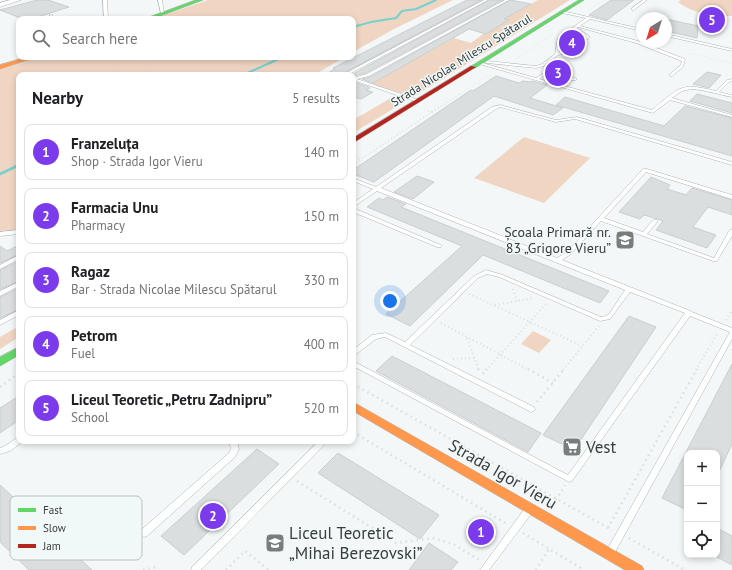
<!DOCTYPE html>
<html lang="en">
<head>
<meta charset="utf-8">
<style>
  :root { --surface:#fff; --page:#f6f6f6; --text:#202124; --muted:#757577; --line:#e0e0e0; --accent:#7c3aed }
  body { margin:0; font-family:"PT Sans",sans-serif; background:var(--page); color:var(--text) }
  .controls { position:absolute; right:12px; bottom:12px; display:grid; overflow:hidden; border-radius:8px; box-shadow:0 2px 6px #0003 }
  .controls button { width:36px; height:36px; display:grid; place-items:center; padding:0; border:0; border-bottom:1px solid var(--line); background:var(--surface); color:var(--text); font:20px sans-serif }
  .compass { position:absolute; left:636px; top:12px; width:36px; height:36px; border-radius:50%; background:var(--surface); box-shadow:0 2px 6px #0003; rotate:218deg }
  .you { position:absolute; left:390px; top:301px; width:14px; height:14px; margin:-10px; border:3px solid #fff; border-radius:50%; background:#1a73e8; box-shadow:0 0 0 6px #1a73e833 }
  .badge { display:grid; place-items:center; width:26px; height:26px; border-radius:50%; background:var(--accent); color:#fff; font-size:13px; font-weight:700 }
  .pin { position:absolute; translate:-50% -50%; border:2px solid #fff; box-shadow:0 1px 4px #0006 }
  .list { margin:0; padding:0; list-style:none }
  h2 { display:flex; justify-content:space-between; align-items:center; height:52px; margin:0; padding:0 16px; font-size:17px }
  h2 small { font-size:13px; font-weight:400; color:var(--muted) }
  .list li { display:grid; grid-template-columns:26px 1fr auto; gap:12px; align-items:center; box-sizing:border-box; height:56px; margin:0 8px 8px; padding:0 8px; border:1px solid var(--line); border-radius:8px }
  .list b { display:block; font-size:15px; white-space:nowrap }
  .list p { margin:0; font-size:13px; white-space:nowrap; color:var(--muted) }
  .list em { font-size:13px; font-style:normal; color:var(--muted) }
  .icon { flex:none; width:22px; height:22px; fill:none; stroke:currentColor; stroke-width:2; stroke-linecap:round; stroke-linejoin:round }
  .map { position:relative; flex:none; width:732px; height:570px; overflow:hidden }
  .search { position:absolute; background:var(--surface); box-shadow:0 2px 6px #0003; left:16px; top:16px; width:340px; height:44px; display:flex; align-items:center; gap:10px; box-sizing:border-box; padding:0 14px; border-radius:8px; color:var(--muted); font-size:15px }
  .panel { position:absolute; background:var(--surface); box-shadow:0 2px 6px #0003; left:16px; top:72px; width:340px; height:372px; border-radius:8px }
  .map>svg:first-child { display:block }
  .green { fill:#f0d5c2 }
  .lines { fill:none; stroke-linecap:round; stroke-linejoin:round }
  .stream-far1 { stroke:#75d2ce; stroke-width:2 }
  .stream { stroke:#75d2ce; stroke-width:2.5 }
  .building { fill:#dbdede; stroke:#cbcece }
  .lane-casing { stroke:#b2b4b4; stroke-width:1 }
  .street-casing { stroke:#b2b4b4; stroke-width:1 }
  .fast-casing { stroke:#b2b4b4; stroke-width:1 }
  .slow-casing { stroke:#b2b4b4; stroke-width:1 }
  .jam-casing { stroke:#b2b4b4; stroke-width:1 }
  .path-far3 { stroke:#dcdede; stroke-width:1; stroke-dasharray:0.5 2; stroke-linecap:butt }
  .path-far2 { stroke:#dcdede; stroke-width:1.5; stroke-dasharray:1 2.5; stroke-linecap:butt }
  .path-far1 { stroke:#dcdede; stroke-width:2; stroke-dasharray:1 3; stroke-linecap:butt }
  .path { stroke:#dcdede; stroke-width:2.5; stroke-dasharray:1.5 4; stroke-linecap:butt }
  .lane { fill:#fdfefe; fill-rule:evenodd }
  .street { fill:#fdfefe; fill-rule:evenodd }
  .fast { fill:#63d668; fill-rule:evenodd }
  .slow { fill:#ff974d; fill-rule:evenodd }
  .jam { fill:#b3261e; fill-rule:evenodd }
  .labels { text-anchor:middle; dominant-baseline:central; stroke-width:3; stroke-linejoin:round; paint-order:stroke }
  .far-street-label { font-size:12px; fill:#393c3c; stroke:#f1f9f8 }
  .poi-label { font-size:14px; fill:#393c3c; stroke:#f1f9f8; text-anchor:end }
  .near-poi-label { font-size:17px; fill:#393c3c; stroke:#f1f9f8; text-anchor:start }
  .near-street-label { font-size:17px; fill:#393c3c; stroke:#f1f9f8 }
  .key { fill:#f1f9f8; stroke:#bac0c0; stroke-width:1 }
  .key-label { font-size:11px; fill:#393c3c }
</style>
</head>
<body>
<div class="map">
<svg width="732" height="570" viewBox="0 0 732 570">
  <rect width="100%" height="100%" fill="#f3f7f7"/>
  <!-- green -->
  <g class="green">
    <path d="M 208,0 L 453,0 L 394,29 L 353,52 L 353,19 L 152,19 Z"/>
    <path d="M 538,0 L 570,0 L 415,96 L 404,94 L 371,84 L 454,38 L 471,43 L 504,19 Z"/>
    <path d="M 681,0 L 732,0 L 732,16 C 713,16 693,14 678,2 Z"/>
    <path d="M 38,57 L 345,57 L 314,75 L 19,75 L 19,229 L 0,231 L 0,69 Z"/>
    <path d="M 396,95 L 403,98 L 406,101 L 353,133 L 353,120 Z"/>
    <path d="M 524,137 L 590,158 L 544,203 L 474,178 Z"/>
    <path d="M 19,326 L 19,337 L 0,349 L 0,337 Z"/>
    <path d="M 533,331 L 551,340 L 539,353 L 521,344 Z"/>
  </g>
  <g class="lines">
    <!-- stream-far1 -->
    <g class="stream-far1">
      <path d="M 353,27 L 371,22 L 396,18 L 402,11 L 416,9 L 436,0"/>
      <path d="M 243,75 L 283,57"/>
    </g>
    <!-- stream -->
    <path class="stream" d="M 0,174 L 19,165"/>
  </g>
  <!-- building -->
  <g class="building">
    <path d="M 37,0 L 48,0 L 69,7 L 31,19 L 23,19 L 0,10 Z"/>
    <path d="M 467,0 L 481,0 L 347,71 L 346,75 L 324,75 L 335,69 L 333,68 Z"/>
    <path d="M 489,0 L 502,0 L 366,73 L 353,76 L 353,74 Z"/>
    <path d="M 510,0 L 531,4 L 504,19 L 509,20 L 486,34 L 469,29 L 373,83 L 362,79 L 370,77 Z"/>
    <path d="M 611,0 L 634,0 L 607,20 L 589,15 Z"/>
    <path d="M 666,19 L 698,26 L 697,38 L 666,31 Z"/>
    <path d="M 556,67 L 572,71 L 562,77 L 545,73 Z"/>
    <path d="M 707,72 L 721,75 L 709,88 L 693,84 Z"/>
    <path d="M 496,76 L 519,83 L 523,81 L 530,82 L 533,81 L 547,85 L 530,98 L 563,108 L 553,115 L 494,96 L 374,182 L 353,174 L 353,170 L 471,90 L 473,91 Z"/>
    <path d="M 353,82 L 366,86 L 370,88 L 366,90 L 373,92 L 361,99 L 353,97 Z"/>
    <path d="M 697,94 L 732,103 L 732,113 L 690,101 Z"/>
    <path d="M 565,97 L 664,126 L 685,106 L 732,118 L 732,156 L 556,105 Z"/>
    <path d="M 417,176 L 434,182 L 413,199 L 394,192 Z"/>
    <path d="M 651,177 L 670,185 L 667,189 L 686,195 L 692,188 L 732,200 L 732,215 L 708,207 L 693,227 L 716,235 L 707,248 L 656,230 L 663,221 L 658,219 L 644,215 L 640,219 L 619,212 Z"/>
    <path d="M 387,197 L 406,204 L 401,207 L 609,291 L 600,303 L 483,255 L 410,326 L 386,314 L 462,246 L 367,207 L 379,198 L 383,200 Z"/>
    <path d="M 19,245 L 19,254 L 0,263 L 0,246 L 7,251 Z"/>
    <path d="M 19,261 L 19,281 L 0,289 L 0,270 Z"/>
    <path d="M 19,288 L 19,309 L 0,318 L 0,297 Z"/>
    <path d="M 629,316 L 656,327 L 574,450 L 543,435 Z"/>
    <path d="M 392,356 L 541,433 L 528,452 L 376,371 Z"/>
    <path d="M 732,364 L 732,444 L 717,476 L 717,453 L 687,453 L 687,510 L 662,498 Z"/>
    <path d="M 19,396 L 19,420 L 0,433 L 0,408 Z"/>
    <path d="M 257,449 L 279,464 L 184,555 L 161,536 Z"/>
    <path d="M 338,453 L 439,515 L 420,539 L 318,473 Z"/>
    <path d="M 0,485 L 92,570 L 29,570 L 0,542 Z"/>
    <path d="M 717,528 L 732,536 L 732,565 L 717,557 Z"/>
    <path d="M 429,543 L 458,562 L 451,570 L 409,570 Z"/>
  </g>
  <g class="lines">
    <defs>
      <g id="lane">
        <path d="M 103,0 L 107,0 L 108,19 L 104,19 Z"/>
        <path d="M 158,0 L 162,0 L 164,14 L 161,13 Z"/>
        <path d="M 484,0 L 488,0 L 351,73 L 352,75 L 348,75 L 348,72 Z"/>
        <path d="M 505,0 L 509,0 L 369,76 L 357,79 L 419,100 L 419,102 L 417,102 L 353,80 L 353,78 L 367,74 Z"/>
        <path d="M 643,0 L 647,0 L 634,10 L 632,10 L 632,8 Z"/>
        <path d="M 562,11 L 642,29 L 642,31 L 590,19 L 580,26 L 638,41 L 685,59 L 683,67 L 672,76 L 670,76 L 670,74 L 680,66 L 682,61 L 636,43 L 578,27 L 577,28 L 589,36 L 589,38 L 568,53 L 558,55 L 544,66 L 536,68 L 487,63 L 485,62 L 487,61 L 536,66 L 542,64 L 555,54 L 558,38 L 586,18 L 562,13 ZM 574,30 L 586,37 L 566,51 L 559,52 L 561,39 Z"/>
        <path d="M 50,15 L 52,15 L 53,19 L 49,19 Z"/>
        <path d="M 666,34 L 732,49 L 732,51 L 666,36 Z"/>
        <path d="M 479,62 L 536,78 L 542,74 L 564,79 L 576,78 L 576,80 L 575,80 L 564,81 L 543,76 L 539,79 L 652,110 C 661,103 675,88 687,87 C 696,86 707,89 716,91 L 727,80 L 732,79 L 732,81 L 729,82 L 719,92 L 732,95 L 732,97 C 720,95 697,87 686,90 C 680,91 677,95 672,98 L 732,115 L 732,117 L 670,100 L 653,113 L 479,64 Z"/>
        <path d="M 500,105 L 556,120 L 577,117 L 732,162 L 732,165 L 575,119 L 556,122 L 500,107 L 496,109 L 381,188 L 557,258 L 567,252 L 643,169 L 647,169 L 732,195 L 732,199 L 646,172 L 604,218 L 643,232 L 653,220 L 657,220 L 658,221 L 657,222 L 647,234 L 714,258 L 729,231 L 732,229 L 732,236 L 717,261 L 713,261 L 601,221 L 571,254 L 562,260 L 688,310 L 691,311 L 692,312 L 732,328 L 732,339 L 614,554 L 611,555 L 608,554 L 607,551 L 608,548 L 730,332 L 690,316 L 572,481 L 569,482 L 353,366 L 353,361 L 568,475 L 685,313 L 630,292 L 610,319 L 600,321 L 499,277 L 487,274 L 478,278 L 410,345 L 534,407 L 535,409 L 534,411 L 531,412 L 385,337 L 376,339 L 355,355 L 353,355 L 353,350 L 372,335 L 386,333 L 405,342 L 474,276 L 486,270 L 503,275 L 601,317 L 606,316 L 609,314 L 625,290 L 377,191 L 353,207 L 353,203 L 373,189 L 353,181 L 353,178 L 376,187 L 492,107 Z"/>
        <path d="M 353,208 L 441,245 L 442,246 L 441,247 L 437,247 L 353,212 Z"/>
        <path d="M 19,230 L 19,234 L 0,236 L 0,232 Z"/>
        <path d="M 19,255 L 19,259 L 0,269 L 0,265 Z"/>
        <path d="M 19,282 L 19,286 L 0,296 L 0,291 Z"/>
        <path d="M 19,310 L 19,315 L 0,325 L 0,320 Z"/>
        <path d="M 19,437 L 19,441 L 22,441 L 22,442 L 10,451 L 0,454 L 0,448 C 7,446 12,440 19,437 Z"/>
        <path d="M 229,441 L 237,441 L 239,449 L 235,457 L 147,536 L 144,537 L 141,536 L 140,533 L 141,530 L 229,453 L 231,449 Z"/>
        <path d="M 319,441 L 328,441 L 201,570 L 191,570 L 192,567 Z"/>
        <path d="M 528,507 L 531,508 L 532,511 L 531,514 L 489,570 L 480,570 L 525,508 Z"/>
      </g>
      <path id="street" d="M 10,0 L 21,0 L 0,7 L 0,3 Z"/>
      <g id="fast">
        <path d="M 196,0 L 203,0 L 152,19 L 144,19 Z"/>
        <path d="M 579,0 L 584,0 L 475,68 L 470,67 Z"/>
        <path d="M 19,347 L 19,355 L 0,366 L 0,357 Z"/>
      </g>
      <g id="slow">
        <path d="M 27,57 L 36,57 L 0,69 L 0,65 Z"/>
        <path d="M 353,402 L 642,566 L 644,570 L 625,570 L 353,411 Z"/>
      </g>
      <path id="jam" d="M 471,66 L 476,67 L 353,143 L 353,138 Z"/>
    </defs>
    <!-- lane casing -->
    <use href="#lane" class="lane-casing"/>
    <!-- street casing -->
    <use href="#street" class="street-casing"/>
    <!-- fast casing -->
    <use href="#fast" class="fast-casing"/>
    <!-- slow casing -->
    <use href="#slow" class="slow-casing"/>
    <!-- jam casing -->
    <use href="#jam" class="jam-casing"/>
    <!-- path-far3 -->
    <g class="path-far3">
      <path d="M 589,10 L 604,0"/>
      <path d="M 690,13 L 679,23 L 732,34"/>
      <path d="M 185,19 L 253,0"/>
      <path d="M 265,19 L 321,0"/>
      <path d="M 462,41 L 487,46"/>
      <path d="M 687,53 L 732,63"/>
      <path d="M 517,58 L 553,34"/>
      <path d="M 39,66 L 64,57"/>
      <path d="M 104,75 L 157,57"/>
      <path d="M 148,75 L 148,68 L 151,59 L 150,57"/>
      <path d="M 0,80 L 35,67"/>
      <path d="M 460,94 L 491,74"/>
    </g>
    <!-- path-far2 -->
    <g class="path-far2">
      <path d="M 432,112 L 461,93"/>
      <path d="M 0,113 L 19,106"/>
      <path d="M 353,164 L 432,112 L 425,110"/>
      <path d="M 0,165 L 19,160"/>
    </g>
    <!-- path-far1 -->
    <g class="path-far1">
      <path d="M 513,289 L 517,301"/>
      <path d="M 469,294 L 582,346"/>
      <path d="M 495,305 L 534,298"/>
      <path d="M 726,320 L 732,310"/>
      <path d="M 441,323 L 529,370"/>
      <path d="M 467,338 L 479,370"/>
      <path d="M 453,359 L 474,358"/>
      <path d="M 486,370 L 547,303"/>
      <path d="M 563,370 L 599,326"/>
      <path d="M 696,370 L 718,332"/>
    </g>
    <!-- path -->
    <g class="path">
      <path d="M 478,369 L 480,374"/>
      <path d="M 528,369 L 553,383"/>
      <path d="M 483,374 L 487,369"/>
      <path d="M 353,384 L 612,530"/>
      <path d="M 0,387 L 19,373"/>
      <path d="M 537,402 L 564,369"/>
      <path d="M 353,432 L 507,524"/>
      <path d="M 297,481 L 396,543 L 433,538 L 453,544 L 481,561"/>
      <path d="M 556,500 L 565,485"/>
      <path d="M 608,528 L 697,369"/>
      <path d="M 523,533 L 584,570"/>
      <path d="M 629,538 L 685,570"/>
      <path d="M 143,570 L 156,567"/>
      <path d="M 226,570 L 245,551 L 269,570"/>
      <path d="M 536,570 L 549,549"/>
    </g>
    <!-- lane -->
    <use href="#lane" class="lane"/>
    <!-- street -->
    <use href="#street" class="street"/>
    <!-- fast -->
    <use href="#fast" class="fast"/>
    <!-- slow -->
    <use href="#slow" class="slow"/>
    <!-- jam -->
    <use href="#jam" class="jam"/>
  </g>
  <!-- icons -->
  <defs>
    <symbol id="school-square" viewBox="-11 -11 22 22"><rect x="-9" y="-9" width="18" height="18" rx="4" fill="#7a7d7d" stroke="#f1f9f8"/><path d="M0-5L7-2L0 1L-7-2ZM-4 1L0 2.5L4 1V4Q0 6-4 4Z" fill="#fff"/></symbol>
    <symbol id="supermarket-square" viewBox="-11 -11 22 22"><rect x="-9" y="-9" width="18" height="18" rx="4" fill="#7a7d7d" stroke="#f1f9f8"/><path d="M-6-5.5h2.5l.6 2H6L4.5 2H-2.5L-4.4-4H-6ZM-1.5 3.2a1.3 1.3 0 1 0 .1 0ZM3 3.2a1.3 1.3 0 1 0 .1 0Z" fill="#fff"/></symbol>
  </defs>
  <g fill-rule="evenodd">
    <use href="#school-square" x="614" y="229" width="22" height="22"/>
    <use href="#supermarket-square" x="561" y="436" width="22" height="22"/>
    <use href="#school-square" x="264" y="532" width="22" height="22"/>
  </g>
  <g class="labels">
    <!-- far-street labels -->
    <g class="far-street-label">
      <text transform="translate(461 60) rotate(-32)">Strada Nicolae Milescu Spătarul</text>
    </g>
    <!-- poi labels -->
    <g class="poi-label">
      <text x="611" y="232">Școala Primară nr.<tspan x="611" dy="16">83 „Grigore Vieru”</tspan></text>
    </g>
    <!-- near-poi labels -->
    <g class="near-poi-label">
      <text x="586" y="447">Vest</text>
      <text x="289" y="533">Liceul Teoretic<tspan x="289" dy="20">„Mihai Berezovski”</tspan></text>
    </g>
    <!-- near-street labels -->
    <g class="near-street-label">
      <text transform="translate(503 474) rotate(30)">Strada Igor Vieru</text>
    </g>
  </g>
  <!-- legend -->
  <rect x="10" y="496" width="132" height="64" rx="6" class="key"/>
  <rect x="18" y="508" width="18" height="4" fill="#63d668"/>
  <rect x="18" y="526" width="18" height="4" fill="#ff974d"/>
  <rect x="18" y="544" width="18" height="4" fill="#b3261e"/>
  <g class="key-label">
    <text x="43" y="514">Fast</text>
    <text x="43" y="532">Slow</text>
    <text x="43" y="550">Jam</text>
  </g>
</svg>
<div class="controls">
<button>+</button>
<button>−</button>
<button><svg class="icon" aria-label="locate" viewBox="0 0 24 24"><circle cx="12" cy="12" r="6"/><path d="M12 2v4M12 18v4M2 12h4M18 12h4"/></svg></button>
</div>
<svg class="compass" viewBox="-18 -18 36 36"><path d="M0-13l5 13h-10z" fill="#e53935"/><path d="M0 13l5-13h-10z" fill="#757577"/></svg>
<div class="you"></div>
<div class="pin badge" style="left:481px;top:532px">1</div>
<div class="pin badge" style="left:213px;top:516px">2</div>
<div class="pin badge" style="left:558px;top:73px">3</div>
<div class="pin badge" style="left:572px;top:43px">4</div>
<div class="pin badge" style="left:712px;top:20px">5</div>
<div class="search"><svg class="icon" aria-label="search" viewBox="0 0 24 24"><circle cx="10" cy="10" r="6"/><path d="M15 15l6 6"/></svg>Search here</div>
<section class="panel">
<h2>Nearby<small>5 results</small></h2>
<ul class="list">
<li><span class="badge">1</span><div><b>Franzeluța</b><p>Shop · Strada Igor Vieru</p></div><em>140 m</em></li>
<li><span class="badge">2</span><div><b>Farmacia Unu</b><p>Pharmacy</p></div><em>150 m</em></li>
<li><span class="badge">3</span><div><b>Ragaz</b><p>Bar · Strada Nicolae Milescu Spătarul</p></div><em>330 m</em></li>
<li><span class="badge">4</span><div><b>Petrom</b><p>Fuel</p></div><em>400 m</em></li>
<li><span class="badge">5</span><div><b>Liceul Teoretic „Petru Zadnipru”</b><p>School</p></div><em>520 m</em></li>
</ul>
</section>
</div>
</body>
</html>
